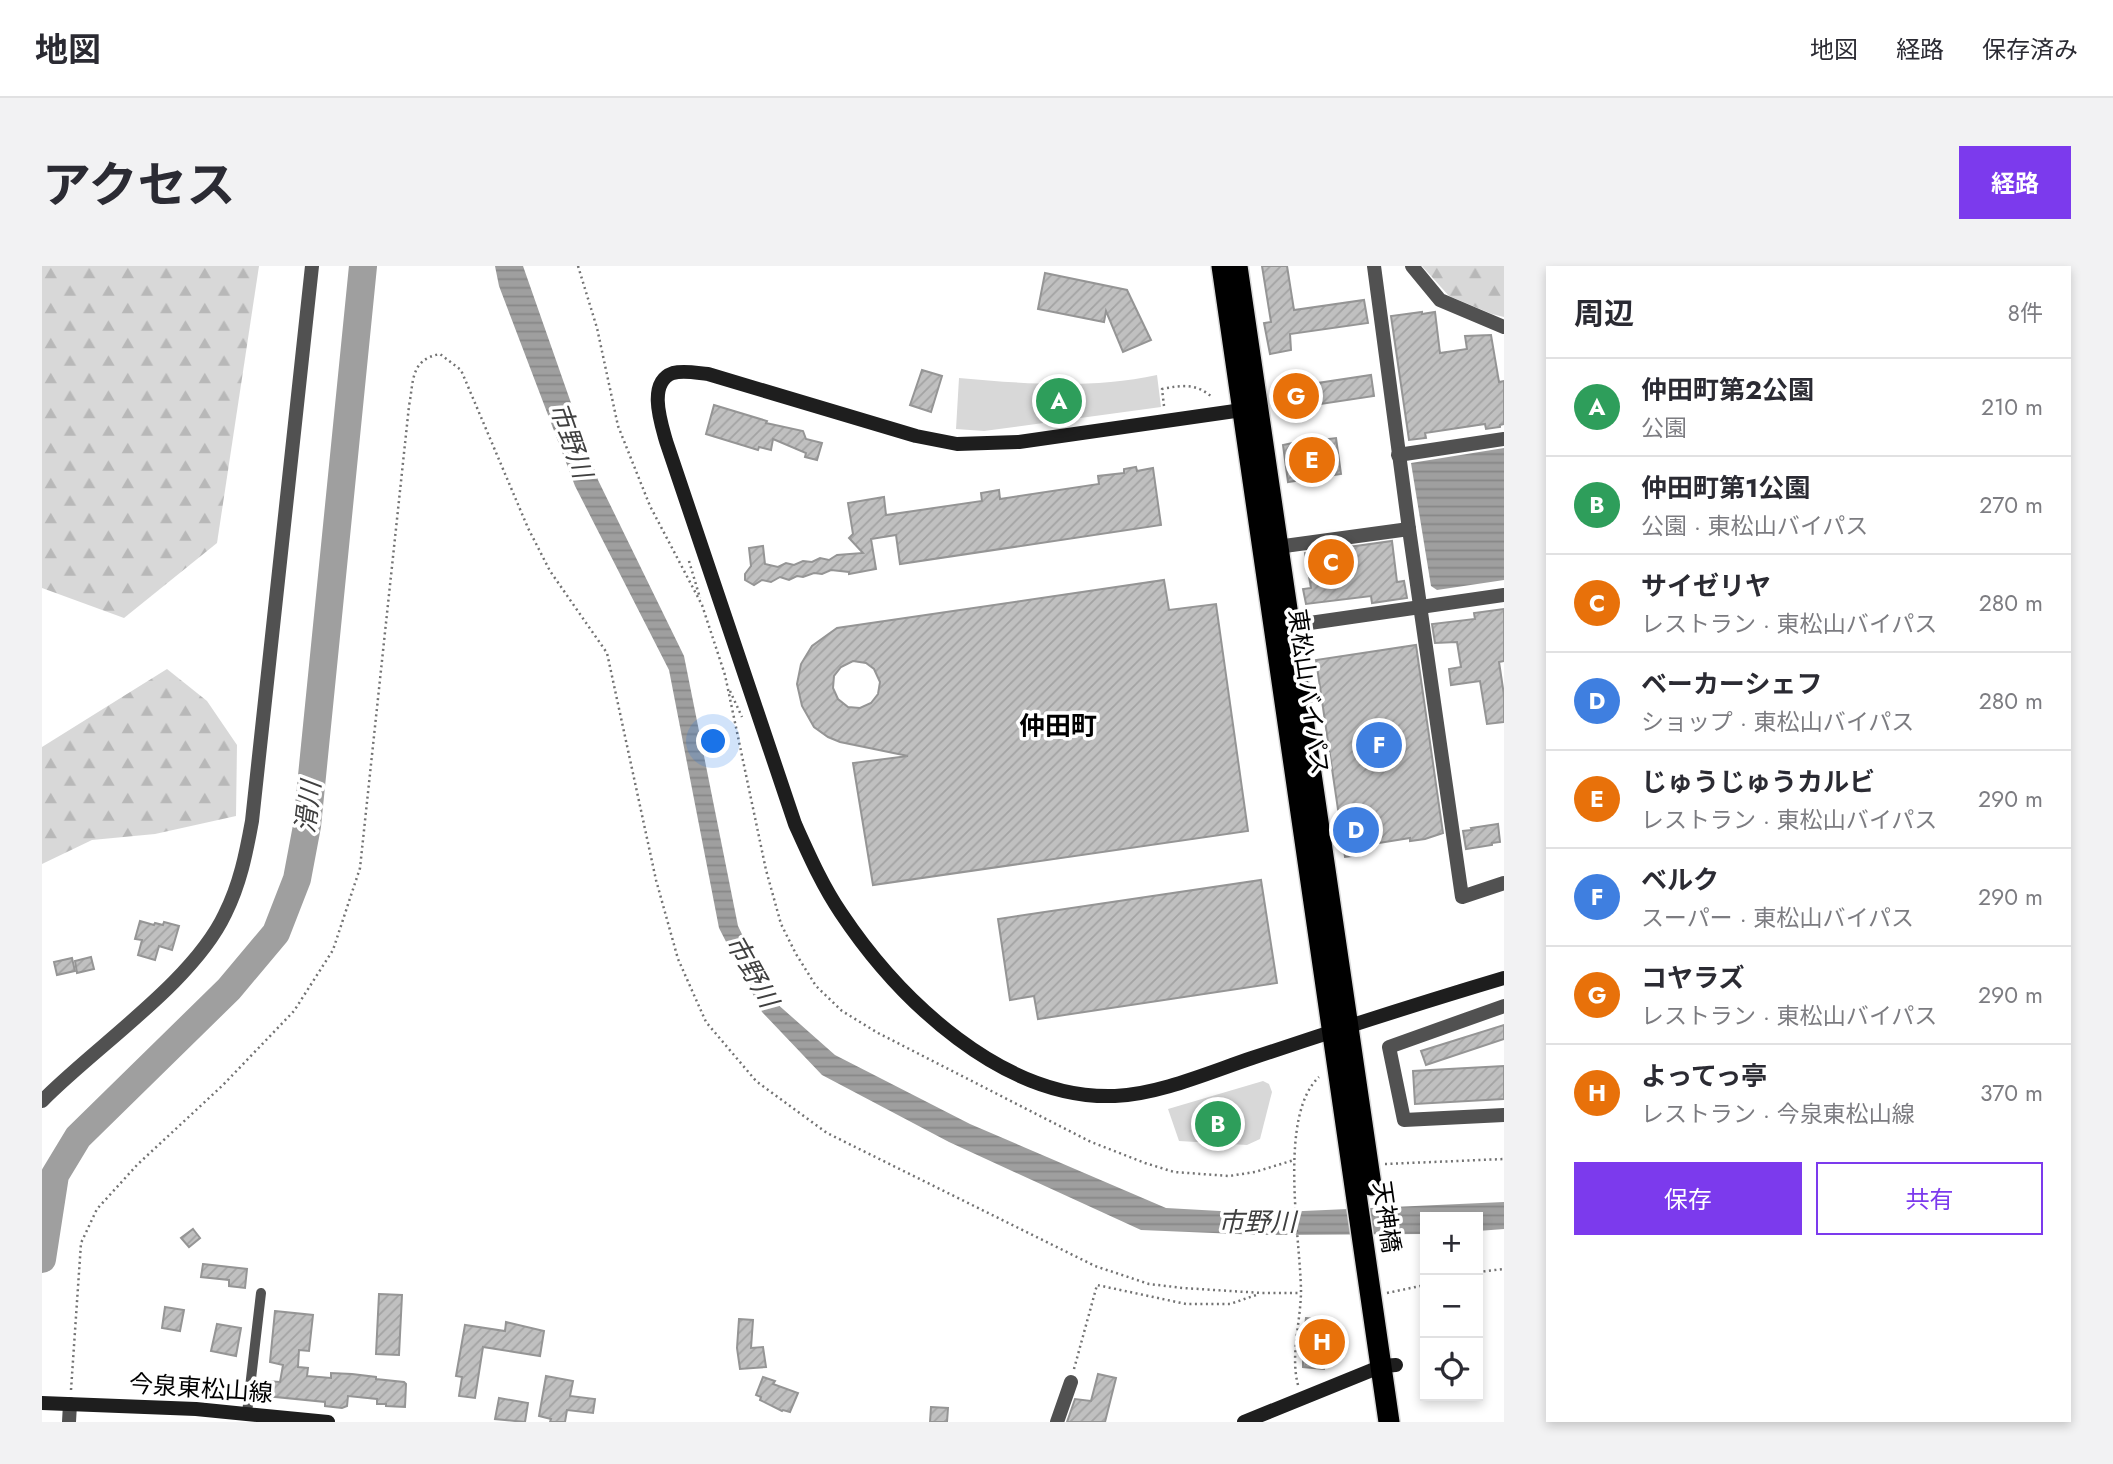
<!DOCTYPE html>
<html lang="ja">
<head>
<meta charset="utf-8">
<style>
  :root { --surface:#fff; --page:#f2f2f3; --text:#2b2b33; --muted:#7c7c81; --line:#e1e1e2; --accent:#7c3aed }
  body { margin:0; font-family:Jost,"Noto Sans JP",sans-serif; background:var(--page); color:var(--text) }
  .controls { position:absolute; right:21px; bottom:21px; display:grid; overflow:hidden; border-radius:0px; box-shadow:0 4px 10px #0003 }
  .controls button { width:63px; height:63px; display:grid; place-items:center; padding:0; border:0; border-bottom:2px solid var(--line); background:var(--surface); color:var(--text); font:35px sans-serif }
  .you { position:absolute; left:672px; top:476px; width:24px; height:24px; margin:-18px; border:5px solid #fff; border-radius:50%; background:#1a73e8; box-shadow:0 0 0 10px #1a73e833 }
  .badge { display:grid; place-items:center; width:46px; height:46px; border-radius:50%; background:var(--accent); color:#fff; font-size:23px; font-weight:700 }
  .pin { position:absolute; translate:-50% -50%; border:4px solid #fff; box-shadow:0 2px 7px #0006 }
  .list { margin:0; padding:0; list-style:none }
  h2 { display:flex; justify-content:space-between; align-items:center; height:91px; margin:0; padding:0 28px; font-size:30px }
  h2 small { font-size:23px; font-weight:400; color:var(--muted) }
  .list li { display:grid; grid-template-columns:46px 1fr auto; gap:21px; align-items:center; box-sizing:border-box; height:98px; padding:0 28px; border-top:2px solid var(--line) }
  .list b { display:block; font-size:26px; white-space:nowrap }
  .list p { margin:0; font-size:23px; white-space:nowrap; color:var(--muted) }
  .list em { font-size:23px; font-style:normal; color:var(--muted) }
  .actions { display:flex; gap:14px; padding:21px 28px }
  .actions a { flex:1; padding:16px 0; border:2px solid var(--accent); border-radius:0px; text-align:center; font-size:24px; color:var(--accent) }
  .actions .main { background:var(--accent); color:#fff }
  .icon { flex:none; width:38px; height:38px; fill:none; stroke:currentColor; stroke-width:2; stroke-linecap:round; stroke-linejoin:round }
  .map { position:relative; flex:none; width:1462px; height:1156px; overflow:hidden; border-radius:0px }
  header { display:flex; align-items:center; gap:42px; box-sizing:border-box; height:98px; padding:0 35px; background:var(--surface); border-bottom:2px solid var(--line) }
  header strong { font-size:33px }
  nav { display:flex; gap:38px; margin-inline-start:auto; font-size:24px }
  .intro { display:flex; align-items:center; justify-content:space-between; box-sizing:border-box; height:168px; padding:0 42px }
  h1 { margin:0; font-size:49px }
  .button { padding:18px 32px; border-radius:0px; background:var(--accent); color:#fff; font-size:24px; font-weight:700 }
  main { display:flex; gap:42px; padding:0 42px }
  aside { flex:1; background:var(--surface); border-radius:0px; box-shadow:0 4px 10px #0003 }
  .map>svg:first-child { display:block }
  .green { fill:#d8d8d8 }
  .forest { fill:url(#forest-firs) }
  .water { fill:url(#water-rules) }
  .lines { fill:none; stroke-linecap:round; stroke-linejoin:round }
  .river { stroke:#9f9f9f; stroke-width:28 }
  .building { fill:url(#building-hatch); stroke:#959595; stroke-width:2; fill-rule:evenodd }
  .highway-casing { stroke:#dbdbdb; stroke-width:24 }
  .path { stroke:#737373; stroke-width:2.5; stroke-dasharray:2 3.5; stroke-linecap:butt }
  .lane { stroke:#515151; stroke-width:10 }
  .street { stroke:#515151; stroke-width:14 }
  .secondary { stroke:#1e1e1e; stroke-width:14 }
  .highway { stroke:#000; stroke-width:21 }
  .labels { text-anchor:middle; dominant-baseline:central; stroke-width:7; stroke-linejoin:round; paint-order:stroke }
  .street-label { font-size:24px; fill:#000; stroke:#fff }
  .water-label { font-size:26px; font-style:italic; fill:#404040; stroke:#fff }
  .neighbourhood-label { font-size:26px; font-weight:bold; fill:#000; stroke:#fff }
</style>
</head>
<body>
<header>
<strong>地図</strong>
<nav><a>地図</a><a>経路</a><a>保存済み</a></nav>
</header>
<div class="intro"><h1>アクセス</h1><a class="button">経路</a></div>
<main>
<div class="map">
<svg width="1462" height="1156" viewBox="0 0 1462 1156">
  <defs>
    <pattern id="forest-firs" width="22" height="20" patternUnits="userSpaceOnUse" patternTransform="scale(1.75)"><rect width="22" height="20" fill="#d8d8d8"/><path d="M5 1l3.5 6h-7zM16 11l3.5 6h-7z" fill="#b8b8b8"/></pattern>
    <pattern id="water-rules" width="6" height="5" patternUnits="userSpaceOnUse" patternTransform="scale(1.75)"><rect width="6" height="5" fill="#9f9f9f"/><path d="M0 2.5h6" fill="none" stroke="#878787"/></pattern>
    <pattern id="building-hatch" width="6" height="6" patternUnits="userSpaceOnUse" patternTransform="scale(1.75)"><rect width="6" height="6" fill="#c0c0c0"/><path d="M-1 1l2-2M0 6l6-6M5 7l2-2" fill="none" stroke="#a3a3a3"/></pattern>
  </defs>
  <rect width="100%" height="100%" fill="#fff"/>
  <!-- green -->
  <g class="green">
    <path d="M 1115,109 L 1119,141 L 942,165 L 914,163 L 917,112 C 982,118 1051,123 1115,109 Z"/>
    <path d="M 1221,815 L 1227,818 L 1230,826 L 1218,873 L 1205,879 L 1137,875 L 1126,843 Z"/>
  </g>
  <!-- forest -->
  <g class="forest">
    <path d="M 0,0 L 217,0 L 175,277 L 82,352 L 0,322 Z"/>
    <path d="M 1380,0 L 1462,0 L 1462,51 L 1450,48 L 1407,30 Z"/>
    <path d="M 125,403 L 165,435 L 195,479 L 194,550 L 113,568 L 50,574 L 0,598 L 0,481 Z"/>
  </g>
  <!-- water -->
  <g class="water">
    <path d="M 453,0 L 481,0 L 556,214 L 642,390 L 696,660 L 733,736 L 793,789 L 928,858 L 1124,942 L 1214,947 L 1462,936 L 1462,963 L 1436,965 L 1436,951 L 1383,951 L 1383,968 L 1219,969 L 1099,964 L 907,876 L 780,809 L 720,746 L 677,662 L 627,404 L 533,220 L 457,20 Z"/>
    <path d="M 1462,182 L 1462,314 L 1395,324 L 1389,320 L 1369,197 Z"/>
  </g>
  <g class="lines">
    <!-- river -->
    <path class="river" d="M 0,993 L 13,909 L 36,871 L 187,723 L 234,667 L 255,613 L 265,560 L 321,0"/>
  </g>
  <!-- building -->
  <g class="building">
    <path d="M 1220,0 L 1245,0 L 1252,44 L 1322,34 L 1326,57 L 1248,68 L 1249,84 L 1228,88 L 1222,57 L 1229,56 Z"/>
    <path d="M 1003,7 L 1085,24 L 1109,74 L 1081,86 L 1064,45 L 1062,56 L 996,43 Z"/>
    <path d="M 1380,46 L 1380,48 L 1393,46 L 1398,87 L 1425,83 L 1423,70 L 1449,69 L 1457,116 L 1462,115 L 1462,158 L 1458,159 L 1458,161 L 1444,163 L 1443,158 L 1383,167 L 1384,172 L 1367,174 L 1349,50 Z"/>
    <path d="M 880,104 L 900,110 L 889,146 L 868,139 Z"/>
    <path d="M 1329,109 L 1332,130 L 1265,140 L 1266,143 L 1246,146 L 1242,118 L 1262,115 L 1262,119 Z"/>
    <path d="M 672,139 L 725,155 L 724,157 L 761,165 L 764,173 L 780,177 L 775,194 L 763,191 L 764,187 L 731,173 L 729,184 L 717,181 L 716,184 L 664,168 Z"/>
    <path d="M 1294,172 L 1299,208 L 1246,216 L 1241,179 L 1270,173 L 1271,175 Z"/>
    <path d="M 1094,201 L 1095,205 L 1111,202 L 1119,259 L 858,298 L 854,269 L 829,273 L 834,303 L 807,308 L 807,306 L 789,304 L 780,308 L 772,307 L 761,311 L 755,310 L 747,314 L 738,311 L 729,316 L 720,314 L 712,319 L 703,314 L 703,308 L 709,300 L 707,282 L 721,280 L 723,298 L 736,301 L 744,297 L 752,299 L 761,295 L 770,296 L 778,292 L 787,294 L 795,289 L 821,287 L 807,272 L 811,268 L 806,237 L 842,231 L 844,249 L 940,235 L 939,227 L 957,224 L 958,233 L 1057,218 L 1056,210 L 1082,207 L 1082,203 Z"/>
    <path d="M 1350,275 L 1355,316 L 1362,315 L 1365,332 L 1330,337 L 1329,330 L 1264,338 L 1261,323 L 1269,322 L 1263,287 Z"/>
    <path d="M 1122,314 L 1127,344 L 1174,338 L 1206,565 L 831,619 L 811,497 L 866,490 L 798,476 L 786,471 L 772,461 L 760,440 L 755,418 L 759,398 L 770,380 L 795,362 ZM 811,395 L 824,397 L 832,403 L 838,416 L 836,428 L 829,437 L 818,442 L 806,441 L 796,433 L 791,422 L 792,410 L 799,401 Z"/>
    <path d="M 1462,343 L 1462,395 L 1457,396 L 1462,429 L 1462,456 L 1445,458 L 1438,415 L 1409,419 L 1407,403 L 1419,401 L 1415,376 L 1393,377 L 1390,358 L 1433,353 L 1432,347 Z"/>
    <path d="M 1374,379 L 1401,567 L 1383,573 L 1368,575 L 1368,572 L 1318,580 L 1319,589 L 1303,591 L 1274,394 Z"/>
    <path d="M 1456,558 L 1458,576 L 1450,577 L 1450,579 L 1424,583 L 1421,565 L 1430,564 L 1429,562 Z"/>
    <path d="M 1219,614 L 1235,717 L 996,753 L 992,730 L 968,734 L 956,653 Z"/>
    <path d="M 98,655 L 112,659 L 113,657 L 121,659 L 122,656 L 137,660 L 130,684 L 117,680 L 113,694 L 96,689 L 100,674 L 93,673 Z"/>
    <path d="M 49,691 L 52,703 L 35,707 L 33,695 Z"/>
    <path d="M 30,692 L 33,705 L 15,709 L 12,696 Z"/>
    <path d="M 1462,759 L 1462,773 L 1384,799 L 1379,785 Z"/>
    <path d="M 1462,800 L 1462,833 L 1373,838 L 1371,805 Z"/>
    <path d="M 151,963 L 158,972 L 147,981 L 139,972 Z"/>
    <path d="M 161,998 L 205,1003 L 203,1022 L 187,1020 L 187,1014 L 159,1011 Z"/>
    <path d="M 337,1028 L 360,1029 L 357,1089 L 334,1088 Z"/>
    <path d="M 123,1041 L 142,1044 L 138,1065 L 120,1062 Z"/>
    <path d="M 233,1045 L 271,1049 L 267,1085 L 257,1084 L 256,1101 L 266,1102 L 265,1110 L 289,1112 L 289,1107 L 310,1108 L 334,1111 L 334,1113 L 362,1116 L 364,1118 L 363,1141 L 344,1140 L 344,1138 L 335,1138 L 335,1133 L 306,1130 L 305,1140 L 300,1142 L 283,1140 L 283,1136 L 224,1130 L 226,1115 L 238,1116 L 241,1099 L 228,1096 Z"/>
    <path d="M 1264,1052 L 1290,1055 L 1282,1103 L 1261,1101 L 1261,1089 L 1259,1089 Z"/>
    <path d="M 697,1053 L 711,1054 L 709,1082 L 721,1081 L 724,1101 L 698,1103 L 695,1082 Z"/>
    <path d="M 464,1056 L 502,1065 L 498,1090 L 441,1081 L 433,1132 L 417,1130 L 420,1111 L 414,1110 L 423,1059 L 463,1065 Z"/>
    <path d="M 175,1058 L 199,1062 L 194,1090 L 169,1085 Z"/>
    <path d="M 1056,1108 L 1074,1112 L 1063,1156 L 1025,1156 L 1033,1133 L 1049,1135 Z"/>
    <path d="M 504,1110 L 531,1115 L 528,1130 L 553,1133 L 551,1147 L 525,1144 L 523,1156 L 508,1156 L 509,1153 L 497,1150 Z"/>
    <path d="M 721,1111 L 733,1115 L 731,1118 L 756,1127 L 748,1146 L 741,1144 L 740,1145 L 718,1134 L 719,1131 L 714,1129 Z"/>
    <path d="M 457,1132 L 486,1137 L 483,1156 L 453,1153 Z"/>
    <path d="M 889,1141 L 906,1142 L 905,1156 L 888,1156 Z"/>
  </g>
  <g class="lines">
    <defs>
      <g id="highway">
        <path d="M 1180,0 L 1347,1156"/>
        <path d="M 1195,0 L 1329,919"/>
      </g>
    </defs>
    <!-- highway casing -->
    <use href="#highway" class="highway-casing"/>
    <!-- path -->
    <g class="path">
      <path d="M 536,0 L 555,62 L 576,160 L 608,240 L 660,339 L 683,409 L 724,604 L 739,658 L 754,688 L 774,720 L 800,745 L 836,767 L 1049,876 L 1103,897 L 1132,906 L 1187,910 L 1213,906 L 1252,894"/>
      <path d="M 1122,140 L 1120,123 C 1140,119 1155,117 1171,132"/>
      <path d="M 647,295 L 658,332"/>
      <path d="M 688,425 L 700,451"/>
      <path d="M 1343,898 L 1462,893"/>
      <path d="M 1436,1006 L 1462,1003"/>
      <path d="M 1345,1027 L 1383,1019"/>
      <path d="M 1032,1103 L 1055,1019 L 1144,1038 L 1188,1038 L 1217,1028"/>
      <path d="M 1256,1119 C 1248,1089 1259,1055 1259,1024 C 1258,970 1236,849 1277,811"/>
      <path d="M 29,1124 L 39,977 L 55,943 L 95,899 L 181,819 L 252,745 L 291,684 L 318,602 L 367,140 C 372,114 368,94 398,88 L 419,104 L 486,262 L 508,305 L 565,387 L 614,614 L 636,693 L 664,756 L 714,815 L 785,867 L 1053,1000 L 1107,1018 L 1141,1022 L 1220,1027 L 1259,1027"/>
    </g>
    <!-- lane -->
    <path class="lane" d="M 205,1147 L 219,1027"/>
    <!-- street -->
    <g class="street">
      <path d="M 1332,0 L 1367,263 L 1420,631 L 1462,617"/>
      <path d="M 1370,0 L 1398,34 L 1462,61"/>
      <path d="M 1356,189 L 1462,173"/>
      <path d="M 1235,281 L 1367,263"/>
      <path d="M 1247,360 L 1462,329"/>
      <path d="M 1462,740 L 1347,781 L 1362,854 L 1462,849"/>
      <path d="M 0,835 C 54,780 151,716 183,648 C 198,618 204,588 210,555 L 270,0"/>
      <path d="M 27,1156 L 28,1138"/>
      <path d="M 1015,1156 L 1029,1116"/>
    </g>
    <!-- secondary -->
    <g class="secondary">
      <path d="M 1200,144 L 977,176 L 915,178 L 874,170 L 666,108 C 655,107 642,104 631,107 C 605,116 619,157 624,175 L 753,558 C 767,589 780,619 799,647 C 857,734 961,834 1073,830 C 1118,828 1168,806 1210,792 C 1294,764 1378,737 1462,712"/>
      <path d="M 0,1137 L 154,1143 L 286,1156"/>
      <path d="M 1202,1156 L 1340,1100 L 1354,1099"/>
    </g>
    <!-- highway -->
    <use href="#highway" class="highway"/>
  </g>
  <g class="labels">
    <!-- street labels -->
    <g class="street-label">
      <text transform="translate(1267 426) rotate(82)">東松山バイパス</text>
      <text transform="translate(1345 951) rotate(82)">天神橋</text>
      <text transform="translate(159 1122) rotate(4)">今泉東松山線</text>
    </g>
    <!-- water labels -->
    <g class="water-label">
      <text transform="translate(529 174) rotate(71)">市野川</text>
      <text transform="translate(266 541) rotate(-83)">滑川</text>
      <text transform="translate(710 705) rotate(61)">市野川</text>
      <text x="1215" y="956">市野川</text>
    </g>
    <!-- neighbourhood labels -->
    <g class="neighbourhood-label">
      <text x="1016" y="460">仲田町</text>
    </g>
  </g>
</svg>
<div class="controls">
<button>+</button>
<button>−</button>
<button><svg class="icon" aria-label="locate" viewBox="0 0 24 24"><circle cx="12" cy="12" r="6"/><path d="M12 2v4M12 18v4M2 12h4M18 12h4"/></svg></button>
</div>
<div class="you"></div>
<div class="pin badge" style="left:1017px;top:135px;background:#2e9e5b">A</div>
<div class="pin badge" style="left:1176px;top:858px;background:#2e9e5b">B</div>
<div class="pin badge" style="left:1289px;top:296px;background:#e8710a">C</div>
<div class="pin badge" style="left:1314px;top:564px;background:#3f7fe0">D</div>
<div class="pin badge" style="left:1270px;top:194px;background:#e8710a">E</div>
<div class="pin badge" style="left:1337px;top:479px;background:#3f7fe0">F</div>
<div class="pin badge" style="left:1254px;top:130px;background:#e8710a">G</div>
<div class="pin badge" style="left:1280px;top:1076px;background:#e8710a">H</div>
</div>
<aside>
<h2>周辺<small>8件</small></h2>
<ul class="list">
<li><span class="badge" style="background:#2e9e5b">A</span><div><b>仲田町第2公園</b><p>公園</p></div><em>210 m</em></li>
<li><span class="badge" style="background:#2e9e5b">B</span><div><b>仲田町第1公園</b><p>公園 · 東松山バイパス</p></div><em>270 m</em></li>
<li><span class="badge" style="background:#e8710a">C</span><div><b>サイゼリヤ</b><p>レストラン · 東松山バイパス</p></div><em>280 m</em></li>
<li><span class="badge" style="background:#3f7fe0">D</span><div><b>ベーカーシェフ</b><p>ショップ · 東松山バイパス</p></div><em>280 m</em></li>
<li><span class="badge" style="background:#e8710a">E</span><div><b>じゅうじゅうカルビ</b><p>レストラン · 東松山バイパス</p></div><em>290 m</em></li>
<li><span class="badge" style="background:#3f7fe0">F</span><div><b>ベルク</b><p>スーパー · 東松山バイパス</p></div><em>290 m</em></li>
<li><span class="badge" style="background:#e8710a">G</span><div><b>コヤラズ</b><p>レストラン · 東松山バイパス</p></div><em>290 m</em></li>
<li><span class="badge" style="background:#e8710a">H</span><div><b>よってっ亭</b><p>レストラン · 今泉東松山線</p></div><em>370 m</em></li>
</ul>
<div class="actions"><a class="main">保存</a><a>共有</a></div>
</aside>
</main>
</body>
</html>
